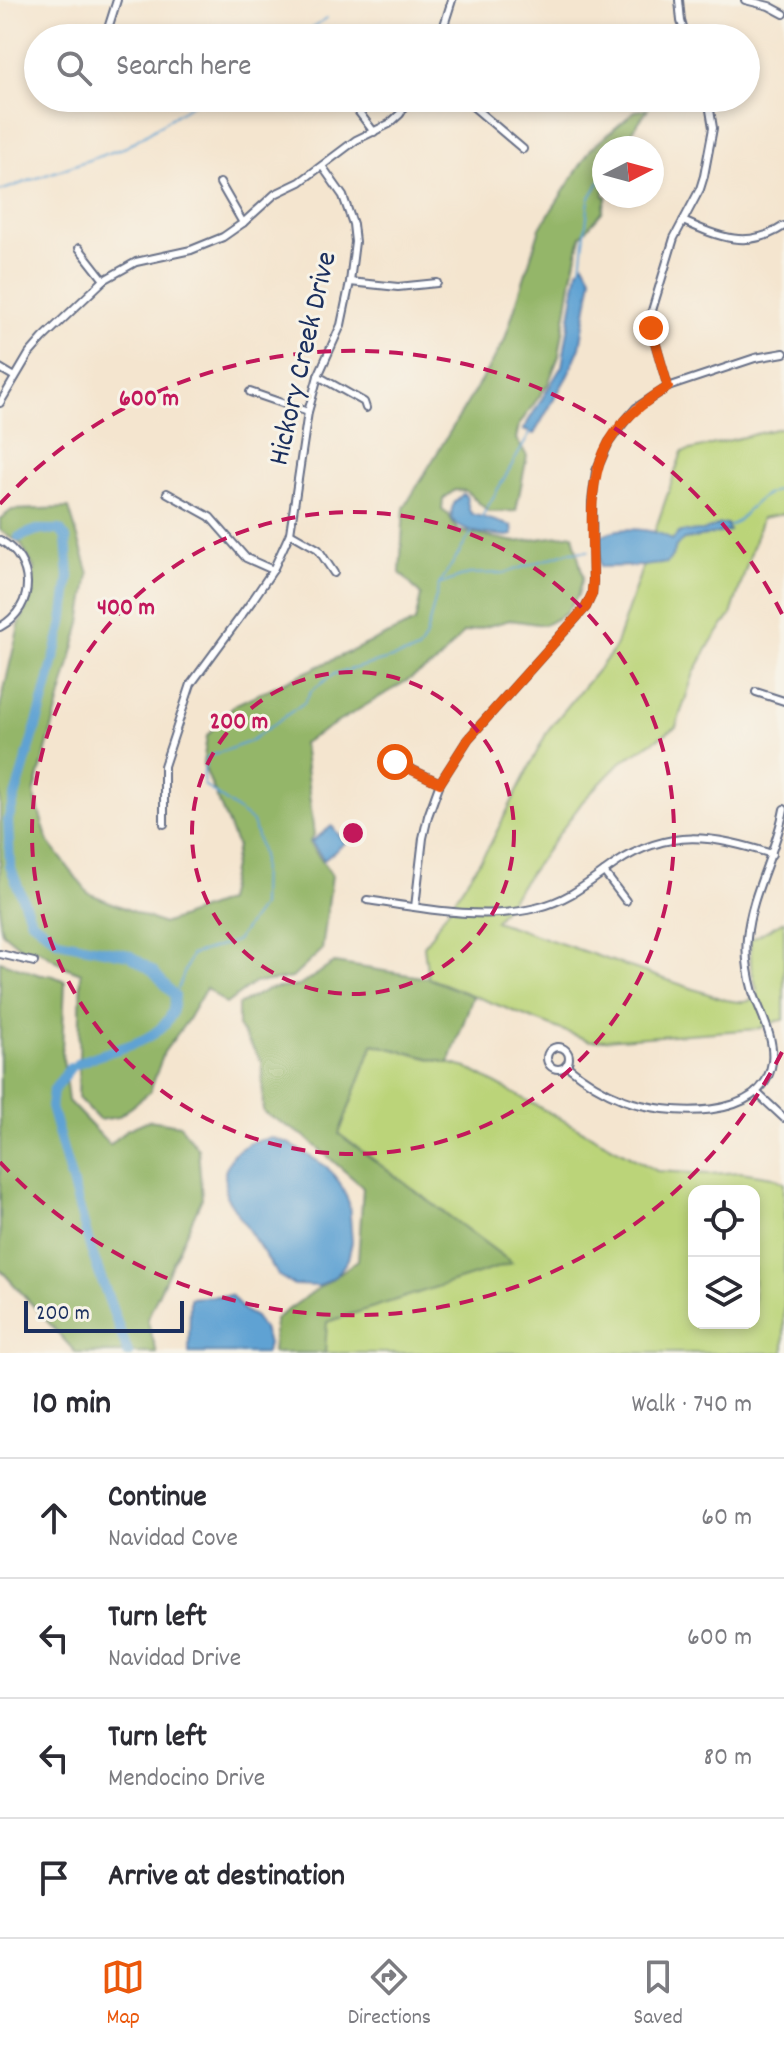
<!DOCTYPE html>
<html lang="en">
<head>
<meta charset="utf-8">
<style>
  :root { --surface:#fff; --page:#f7f7f7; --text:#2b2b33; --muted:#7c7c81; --line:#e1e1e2; --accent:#ea580c }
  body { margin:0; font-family:Dekko,sans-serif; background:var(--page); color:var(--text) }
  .controls { position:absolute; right:24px; bottom:24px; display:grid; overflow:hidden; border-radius:16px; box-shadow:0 4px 12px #0003 }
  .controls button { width:72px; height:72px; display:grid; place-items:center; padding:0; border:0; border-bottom:2px solid var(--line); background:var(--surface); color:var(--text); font:40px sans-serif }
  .compass { position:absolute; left:592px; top:136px; width:72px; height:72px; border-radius:50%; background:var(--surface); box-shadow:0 4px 12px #0003; rotate:84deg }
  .scale { position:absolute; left:24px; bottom:20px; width:160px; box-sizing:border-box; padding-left:8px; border:4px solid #1b2f5e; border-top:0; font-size:22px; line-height:28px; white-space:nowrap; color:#1b2f5e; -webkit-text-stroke:6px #f7f3e8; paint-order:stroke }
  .stop { position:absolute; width:24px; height:24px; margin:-18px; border:6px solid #ea580c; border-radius:50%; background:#fff }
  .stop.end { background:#ea580c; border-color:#fff; box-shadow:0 2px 8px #0008 }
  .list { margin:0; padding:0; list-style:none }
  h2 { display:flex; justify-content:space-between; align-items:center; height:104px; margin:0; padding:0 32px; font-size:34px }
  h2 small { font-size:26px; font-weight:400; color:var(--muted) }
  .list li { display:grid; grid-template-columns:52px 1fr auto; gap:24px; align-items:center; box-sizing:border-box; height:120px; padding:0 32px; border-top:2px solid var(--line) }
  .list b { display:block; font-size:30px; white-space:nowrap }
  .list p { margin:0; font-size:26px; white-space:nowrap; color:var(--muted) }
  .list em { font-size:26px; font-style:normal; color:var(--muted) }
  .icon { flex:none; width:44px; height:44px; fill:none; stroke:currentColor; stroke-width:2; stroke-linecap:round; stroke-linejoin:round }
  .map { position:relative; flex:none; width:784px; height:1353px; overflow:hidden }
  .search { position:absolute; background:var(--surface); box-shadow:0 4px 12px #0003; left:24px; right:24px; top:24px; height:88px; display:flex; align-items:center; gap:20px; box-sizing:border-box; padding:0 28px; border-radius:44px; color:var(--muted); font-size:30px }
  .sheet { height:584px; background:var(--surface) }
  nav { display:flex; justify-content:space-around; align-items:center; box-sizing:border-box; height:112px; border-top:2px solid var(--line); background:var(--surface); font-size:22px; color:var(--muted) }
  nav a { display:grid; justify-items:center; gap:4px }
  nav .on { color:var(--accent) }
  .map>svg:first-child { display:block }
  .green { fill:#bbd479; stroke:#6b826c; stroke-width:2; fill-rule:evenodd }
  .forest { fill:#94b669; stroke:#587264; stroke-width:2 }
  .water { fill:#5fa2d3; stroke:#3d6898; stroke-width:2 }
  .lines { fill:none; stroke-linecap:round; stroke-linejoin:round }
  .stream { stroke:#5fa2d3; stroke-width:2 }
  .river { stroke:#5fa2d3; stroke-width:10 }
  .minor-casing { stroke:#676f86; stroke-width:10 }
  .minor { stroke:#fff; stroke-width:6 }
  .route { stroke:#ea580c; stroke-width:10 }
  .ring { fill:none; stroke:#c2185b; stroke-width:4; stroke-dasharray:14 10 }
  .labels { text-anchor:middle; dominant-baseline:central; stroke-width:6; stroke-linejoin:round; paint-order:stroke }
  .street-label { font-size:30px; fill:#1b2f5e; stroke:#f7f3e8 }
  .centre { fill:#c2185b; stroke:#f7f3e8; stroke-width:4 }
  .ring-label { font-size:24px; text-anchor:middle; font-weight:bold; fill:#c2185b; stroke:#f7f3e8; stroke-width:6; stroke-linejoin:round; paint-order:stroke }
</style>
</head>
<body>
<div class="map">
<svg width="784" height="1353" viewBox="0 0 784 1353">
  <rect width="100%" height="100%" fill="#f7f3e8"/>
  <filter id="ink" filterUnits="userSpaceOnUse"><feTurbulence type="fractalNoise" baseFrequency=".0125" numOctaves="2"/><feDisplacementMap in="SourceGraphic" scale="16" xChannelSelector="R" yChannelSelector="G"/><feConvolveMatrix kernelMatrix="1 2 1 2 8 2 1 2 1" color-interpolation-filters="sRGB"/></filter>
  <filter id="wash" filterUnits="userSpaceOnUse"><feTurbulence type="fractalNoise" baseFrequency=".006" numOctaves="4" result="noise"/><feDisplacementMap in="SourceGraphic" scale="32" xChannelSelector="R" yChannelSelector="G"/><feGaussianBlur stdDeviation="1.8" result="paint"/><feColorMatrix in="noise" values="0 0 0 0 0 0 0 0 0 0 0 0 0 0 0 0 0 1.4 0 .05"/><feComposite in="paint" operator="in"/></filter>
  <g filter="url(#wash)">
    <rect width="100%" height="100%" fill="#f4e5cf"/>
    <!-- green -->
    <g class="green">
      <path d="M 784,427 L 784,514 L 762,518 L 731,615 L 711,642 L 694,673 L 676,727 L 621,762 L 583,801 L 495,921 L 726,1000 C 740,1002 749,1005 758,994 L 751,967 L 750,940 L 784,921 L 784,1020 L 777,1021 L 758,1029 L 590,1041 L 428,978 L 424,946 L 490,845 L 548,730 L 614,650 L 682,452 Z"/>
      <path d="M 373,1044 L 467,1068 L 657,1171 L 709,1174 L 741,1172 L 773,1177 L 784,1183 L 784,1353 L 299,1353 L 387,1239 L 339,1134 ZM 694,1191 L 754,1191 L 754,1323 L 694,1323 Z"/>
    </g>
    <!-- forest -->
    <g class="forest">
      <path d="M 648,109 L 627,139 L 624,148 L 604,148 L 604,196 L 607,196 L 602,212 L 581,236 L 572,277 L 559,356 L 548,384 L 519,425 L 516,439 L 527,456 L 516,511 L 489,512 L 466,491 L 455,490 L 443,499 L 442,510 L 449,515 L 452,522 L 459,531 L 516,542 L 573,534 L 583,577 L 578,595 L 565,614 L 544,625 L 510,620 L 463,633 L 438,662 L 303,743 L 314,835 L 309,843 L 332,875 L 322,950 L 292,978 L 254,983 L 226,1004 L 206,988 L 187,1021 L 164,1052 L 150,1092 L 118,1117 L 99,1120 L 78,1098 L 81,973 L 68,968 L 37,949 L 24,950 L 2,932 L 0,922 L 0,707 L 19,625 L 33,593 L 34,568 L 21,544 L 0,530 L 0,519 L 12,510 L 69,508 L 89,574 L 81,623 L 34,794 L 48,841 L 88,893 L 163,924 L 226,901 L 237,846 L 203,764 L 207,736 L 234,705 L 415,622 L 421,595 L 400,573 L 404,508 L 504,342 L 540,228 L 591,149 L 635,111 Z"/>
      <path d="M 0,961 L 40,975 L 51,975 L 65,981 L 62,1050 L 68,1101 L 110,1145 L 126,1130 L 149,1120 L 180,1125 L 198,1149 L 202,1198 L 147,1319 L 157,1353 L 76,1353 L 0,1269 Z"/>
      <path d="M 334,963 L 428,978 L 473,996 L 449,1063 L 373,1044 L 339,1134 L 512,1263 L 327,1322 L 325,1353 L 272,1353 L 275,1319 L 358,1260 L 363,1187 L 304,1136 L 263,1112 L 262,1062 L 238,1026 L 238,1005 L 268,989 L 299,986 Z"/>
    </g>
    <!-- water -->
    <g class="water">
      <path d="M 584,263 L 592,278 L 580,347 L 568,375 L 534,434 L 523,430 L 562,366 L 578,270 Z"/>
      <path d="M 463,494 L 466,496 L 469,510 L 472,514 L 512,526 L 513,535 L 508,536 C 492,534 454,534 452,516 C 450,506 456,500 463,494 Z"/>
      <path d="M 721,524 L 727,524 L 729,531 L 684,540 L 676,546 L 674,553 L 667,563 L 643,566 L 600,567 L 598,537 C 605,534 611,531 618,530 C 633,528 660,530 672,540 L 680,532 L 703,531 Z"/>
      <path d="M 332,826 L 345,843 L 324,860 L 311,842 Z"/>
      <path d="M 272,1138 L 288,1143 L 327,1167 L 340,1183 L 349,1203 L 352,1242 L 348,1259 L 337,1275 L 319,1286 L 294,1285 L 279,1276 L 226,1196 L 225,1171 L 233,1154 L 251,1142 Z"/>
      <path d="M 231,1295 L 244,1311 L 255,1317 L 263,1329 L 268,1343 L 266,1353 L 189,1353 L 190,1298 Z"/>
    </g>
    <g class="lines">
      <!-- stream -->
      <g class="stream">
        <path d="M 296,38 L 327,18"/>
        <path d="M 0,191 L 126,147 L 202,98"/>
        <path d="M 581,268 L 589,199 L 604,174"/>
        <path d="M 480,520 L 531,432"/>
        <path d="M 730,526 C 743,519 749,507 760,499 C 767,493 776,491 784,488"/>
        <path d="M 441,584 L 469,574 L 505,573 L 569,552 L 589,551"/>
        <path d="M 175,996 L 191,955 L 236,941 L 261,907 L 262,855 L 253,822 L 204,785 L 203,775 L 207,757 L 249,742 L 305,702 L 311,691 L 334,674 L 418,651 L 425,639 L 439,585 L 472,532"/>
      </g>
      <!-- river -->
      <g class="river">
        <path d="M 19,537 L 37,530 L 60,530 L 66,538 L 69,577 L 63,623 L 43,703 L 8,820 L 10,866 L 31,920 L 58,941 L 129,955 L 153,971 L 175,996 C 174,1002 174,1010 171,1015 C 153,1048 107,1048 77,1064"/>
        <path d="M 70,1068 L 53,1091 L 51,1107 L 91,1250 L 128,1353"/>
      </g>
    </g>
  </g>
  <g filter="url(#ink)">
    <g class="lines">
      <defs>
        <g id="minor">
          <path d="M 679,0 L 681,21 L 686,38"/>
          <path d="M 745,0 L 769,6 L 784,14"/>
          <path d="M 105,38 L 117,0"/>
          <path d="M 440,38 L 452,0"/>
          <path d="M 348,98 L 374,132"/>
          <path d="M 463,98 L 523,149"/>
          <path d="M 220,183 L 243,223"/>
          <path d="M 683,221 C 719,237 748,250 784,226"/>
          <path d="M 79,248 L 104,280"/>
          <path d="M 350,282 L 398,287 L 437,283"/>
          <path d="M 0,368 L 15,377"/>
          <path d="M 318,376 L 364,402 L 366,408"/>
          <path d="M 668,387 L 651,328 L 651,314 L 674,238 L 700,189 L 704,176 L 713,128 L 708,98"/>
          <path d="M 250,392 L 308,412"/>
          <path d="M 0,403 L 29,354 L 43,338 L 104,280 L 136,262 L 191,250 L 223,237 L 243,223 L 275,194 L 300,182 L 356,140 L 389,124 L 400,114 L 410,98"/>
          <path d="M 167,493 L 210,517 L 246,558 L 273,570"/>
          <path d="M 290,533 L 318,549 L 334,573"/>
          <path d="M 0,540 C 35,560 37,606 0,627"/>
          <path d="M 756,692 L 784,701"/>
          <path d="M 392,760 L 440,783"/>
          <path d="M 164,824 L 164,766 L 191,684 L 252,601 L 273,570 L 290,533 L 308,412 L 318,376 L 341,325 L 350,282 L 355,242 L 353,224 L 343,196 L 322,166"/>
          <path d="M 604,872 L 626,901"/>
          <path d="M 367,900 C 420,908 483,921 536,908 C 569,900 588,883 615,864 C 669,827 714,836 772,854"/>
          <path d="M 415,907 L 423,838 L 428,816 L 440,783 L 468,739 L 586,607 L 592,594 L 593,581 L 592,502 L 596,471 L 609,442 L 625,421 L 636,408 L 668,387 L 755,358 L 784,353"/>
          <path d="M 0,954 L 34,962"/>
          <circle cx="558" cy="1058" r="11"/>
          <path d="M 566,1065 C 584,1080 603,1092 624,1100 C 665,1115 764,1123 772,1062 C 775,1038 761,1014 753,992 C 748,974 745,956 747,938 C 751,893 776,853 784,809"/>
          <path d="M 756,1092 L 784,1118"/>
        </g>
      </defs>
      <!-- minor casing -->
      <use href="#minor" class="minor-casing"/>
      <!-- minor -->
      <use href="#minor" class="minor"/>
    </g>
  </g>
  <g class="lines" filter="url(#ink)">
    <!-- route -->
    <path class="route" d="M 395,762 L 440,783 L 468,739 L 586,607 L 592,594 L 593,581 C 591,492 582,439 668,387 L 651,328"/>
  </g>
  <!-- distance rings -->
  <g class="ring">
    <circle cx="353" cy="833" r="161"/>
    <circle cx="353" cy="833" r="321"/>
    <path d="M782 1052A482 482 0 0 1 0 1162M0 504A482 482 0 0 1 782 614"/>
  </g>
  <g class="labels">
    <!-- street labels -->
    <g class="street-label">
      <text transform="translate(305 359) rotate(-77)">Hickory Creek Drive</text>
    </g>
  </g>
  <circle cx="353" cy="833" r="12" class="centre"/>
  <g class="ring-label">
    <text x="149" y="405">600 m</text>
    <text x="126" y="614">400 m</text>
    <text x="239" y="728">200 m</text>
  </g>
</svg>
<div class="controls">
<button><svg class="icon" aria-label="locate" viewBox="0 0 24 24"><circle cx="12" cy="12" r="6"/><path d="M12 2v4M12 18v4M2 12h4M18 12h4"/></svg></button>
<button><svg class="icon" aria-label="layers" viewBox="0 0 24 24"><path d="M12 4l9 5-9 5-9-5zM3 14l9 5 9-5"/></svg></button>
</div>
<svg class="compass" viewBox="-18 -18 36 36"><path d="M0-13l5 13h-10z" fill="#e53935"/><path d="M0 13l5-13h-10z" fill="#7c7c81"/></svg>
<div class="scale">200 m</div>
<div class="stop" style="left:395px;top:762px"></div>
<div class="stop end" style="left:651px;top:328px"></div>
<div class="search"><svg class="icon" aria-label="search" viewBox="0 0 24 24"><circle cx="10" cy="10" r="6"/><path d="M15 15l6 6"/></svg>Search here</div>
</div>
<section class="sheet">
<h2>10 min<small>Walk · 740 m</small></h2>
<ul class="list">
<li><svg class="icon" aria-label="ahead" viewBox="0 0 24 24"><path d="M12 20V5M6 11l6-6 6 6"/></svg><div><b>Continue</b><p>Navidad Cove</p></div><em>60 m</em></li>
<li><svg class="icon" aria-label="left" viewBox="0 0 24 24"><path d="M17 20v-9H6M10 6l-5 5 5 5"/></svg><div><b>Turn left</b><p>Navidad Drive</p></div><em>600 m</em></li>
<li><svg class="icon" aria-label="left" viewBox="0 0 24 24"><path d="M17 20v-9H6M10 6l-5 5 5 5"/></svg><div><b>Turn left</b><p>Mendocino Drive</p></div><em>80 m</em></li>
<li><svg class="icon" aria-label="arrive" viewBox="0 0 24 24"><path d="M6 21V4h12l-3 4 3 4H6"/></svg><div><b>Arrive at destination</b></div></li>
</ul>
</section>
<nav>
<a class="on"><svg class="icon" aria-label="map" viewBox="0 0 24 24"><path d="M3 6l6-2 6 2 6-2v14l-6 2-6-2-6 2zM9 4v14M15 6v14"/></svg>Map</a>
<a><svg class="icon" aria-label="directions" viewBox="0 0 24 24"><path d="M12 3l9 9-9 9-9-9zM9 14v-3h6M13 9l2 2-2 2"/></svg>Directions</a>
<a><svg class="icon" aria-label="saved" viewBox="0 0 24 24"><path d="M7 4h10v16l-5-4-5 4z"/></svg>Saved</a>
</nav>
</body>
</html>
